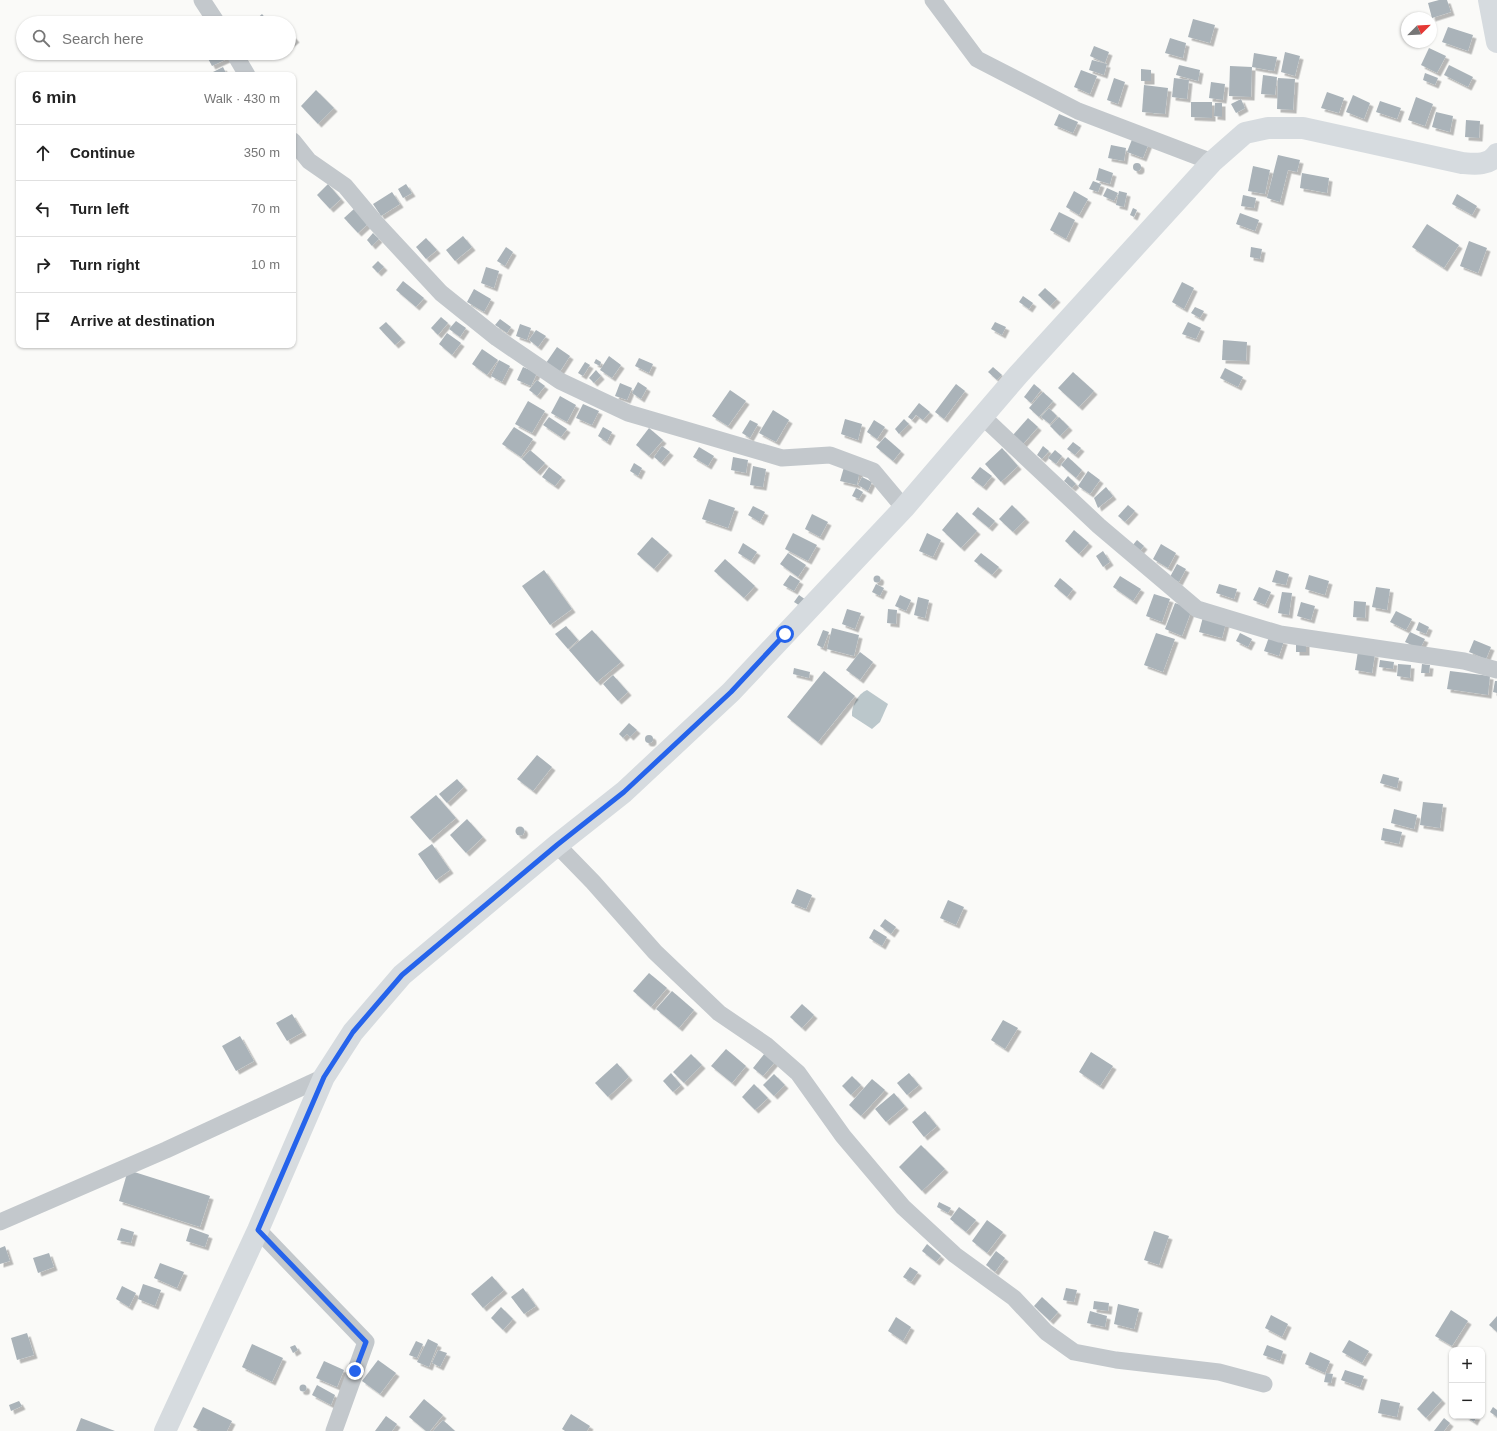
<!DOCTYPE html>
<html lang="en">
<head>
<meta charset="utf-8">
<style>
  :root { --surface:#fff; --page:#f6f6f6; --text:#222; --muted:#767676; --line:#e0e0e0 }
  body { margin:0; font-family:Helvetica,sans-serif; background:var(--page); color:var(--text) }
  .controls { position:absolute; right:12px; bottom:12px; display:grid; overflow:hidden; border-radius:8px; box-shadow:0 1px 3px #0004 }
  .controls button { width:36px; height:36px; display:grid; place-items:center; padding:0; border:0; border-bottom:1px solid var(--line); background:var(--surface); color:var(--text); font:20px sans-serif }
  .compass { position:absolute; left:1401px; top:12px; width:36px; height:36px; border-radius:50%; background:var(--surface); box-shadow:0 1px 3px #0004; rotate:66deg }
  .stop { position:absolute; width:12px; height:12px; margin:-9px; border:3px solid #2563eb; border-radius:50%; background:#fff }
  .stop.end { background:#2563eb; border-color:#fff; box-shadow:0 1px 4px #0008 }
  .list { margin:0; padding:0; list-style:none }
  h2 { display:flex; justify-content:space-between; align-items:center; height:52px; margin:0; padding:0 16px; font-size:17px }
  h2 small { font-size:13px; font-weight:400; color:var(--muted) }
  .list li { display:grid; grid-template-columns:26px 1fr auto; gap:12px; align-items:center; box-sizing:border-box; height:56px; padding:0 16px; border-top:1px solid var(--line) }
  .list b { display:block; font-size:15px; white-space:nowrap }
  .list em { font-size:13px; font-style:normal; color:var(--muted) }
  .icon { flex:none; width:22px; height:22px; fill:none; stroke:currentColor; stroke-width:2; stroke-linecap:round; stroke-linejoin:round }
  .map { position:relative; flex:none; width:1497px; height:1431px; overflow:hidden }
  .search { position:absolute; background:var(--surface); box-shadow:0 1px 3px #0004; left:16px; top:16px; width:280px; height:44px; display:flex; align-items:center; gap:10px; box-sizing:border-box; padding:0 14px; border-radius:22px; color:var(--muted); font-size:15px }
  .panel { position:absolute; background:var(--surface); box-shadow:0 1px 3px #0004; left:16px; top:72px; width:280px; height:276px; border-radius:8px }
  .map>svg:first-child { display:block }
  .water { fill:#bbc7cb }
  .building { fill:#aab3b9; filter:url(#shadow) }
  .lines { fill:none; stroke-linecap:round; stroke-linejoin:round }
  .street { stroke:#c3c8cc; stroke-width:17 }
  .primary { stroke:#d6dbdf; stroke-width:22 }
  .route { stroke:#2563eb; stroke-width:5 }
</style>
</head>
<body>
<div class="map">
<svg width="1497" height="1431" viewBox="0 0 1497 1431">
  <defs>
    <filter id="shadow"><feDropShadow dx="3.5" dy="3.5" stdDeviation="0" flood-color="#0004"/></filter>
  </defs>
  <rect width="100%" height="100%" fill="#fafaf8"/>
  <!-- water -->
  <path class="water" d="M 867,690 L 888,704 L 880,722 L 872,729 L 852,716 C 851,706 858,694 867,690 Z"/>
  <!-- building -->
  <g class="building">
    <path d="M 1439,0 L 1447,0 L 1451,12 L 1432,18 L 1428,3 Z"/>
    <path d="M 262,14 L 270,23 L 252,23 Z"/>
    <path d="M 1193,19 L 1215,25 L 1210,43 L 1188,37 Z"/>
    <path d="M 1448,27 L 1473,35 L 1468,51 L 1442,42 Z"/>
    <path d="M 289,31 L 296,39 L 289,45 Z"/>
    <path d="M 1170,38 L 1186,43 L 1183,58 L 1165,53 Z"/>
    <path d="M 1094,46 L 1109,52 L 1105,63 L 1090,56 Z"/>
    <path d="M 1429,48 L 1446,56 L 1437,73 L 1421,65 Z"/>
    <path d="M 1285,52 L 1300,56 L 1295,76 L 1281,72 Z"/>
    <path d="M 205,53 L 229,53 L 231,57 L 212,66 Z"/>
    <path d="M 1254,53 L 1277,57 L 1274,71 L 1252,67 Z"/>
    <path d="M 1092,60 L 1107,64 L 1104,75 L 1089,70 Z"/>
    <path d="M 1179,65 L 1200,70 L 1198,81 L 1176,75 Z"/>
    <path d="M 1449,65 L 1473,77 L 1468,87 L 1444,75 Z"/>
    <path d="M 1230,66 L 1252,67 L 1251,97 L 1229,96 Z"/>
    <path d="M 223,67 L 227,75 L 207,75 Z"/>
    <path d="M 1141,69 L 1151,70 L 1151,81 L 1141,81 Z"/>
    <path d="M 1081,70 L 1097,76 L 1090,94 L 1074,87 Z"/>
    <path d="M 1425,73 L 1438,78 L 1435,85 L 1423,80 Z"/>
    <path d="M 1263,75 L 1277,77 L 1275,95 L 1261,94 Z"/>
    <path d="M 1114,78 L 1125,82 L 1118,104 L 1107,100 Z"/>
    <path d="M 1174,78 L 1189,80 L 1187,99 L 1172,97 Z"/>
    <path d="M 1278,78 L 1295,79 L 1293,110 L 1277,109 Z"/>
    <path d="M 1211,82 L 1225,84 L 1223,100 L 1209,98 Z"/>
    <path d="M 1144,85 L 1168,88 L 1165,114 L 1142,112 Z"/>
    <path d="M 316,90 L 334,108 L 318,124 L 301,106 Z"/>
    <path d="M 1327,92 L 1344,98 L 1339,113 L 1321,108 Z"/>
    <path d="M 1353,95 L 1370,103 L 1364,119 L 1346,112 Z"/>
    <path d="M 1416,97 L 1433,104 L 1425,126 L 1408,120 Z"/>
    <path d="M 1241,99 L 1245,108 L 1236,113 L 1231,104 Z"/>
    <path d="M 1380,101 L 1401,108 L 1397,119 L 1376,112 Z"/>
    <path d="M 1191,102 L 1212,102 L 1212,118 L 1191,117 Z"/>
    <path d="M 1215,103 L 1222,103 L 1222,117 L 1214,116 Z"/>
    <path d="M 1436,112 L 1453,116 L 1450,132 L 1432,127 Z"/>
    <path d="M 1059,114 L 1078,122 L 1073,133 L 1054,125 Z"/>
    <path d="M 1466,120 L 1480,121 L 1479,138 L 1465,137 Z"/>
    <path d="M 1133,137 L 1149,143 L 1143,158 L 1127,152 Z"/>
    <path d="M 1111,145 L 1126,148 L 1124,161 L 1108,158 Z"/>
    <path d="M 1278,155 L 1300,160 L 1297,172 L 1288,170 L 1280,202 L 1267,198 Z"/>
    <circle cx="1137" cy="167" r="4"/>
    <path d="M 1253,166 L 1270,170 L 1265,194 L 1248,191 Z"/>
    <path d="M 1099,168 L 1113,173 L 1110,184 L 1096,180 Z"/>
    <path d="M 1302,173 L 1329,178 L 1327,193 L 1300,188 Z"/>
    <path d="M 1093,181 L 1101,184 L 1098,192 L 1089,189 Z"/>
    <path d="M 328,184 L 341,199 L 330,209 L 317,195 Z"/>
    <path d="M 406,184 L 412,193 L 403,198 L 398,189 Z"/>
    <path d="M 1107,188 L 1118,193 L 1114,201 L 1103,196 Z"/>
    <path d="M 1074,191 L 1088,199 L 1079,215 L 1066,207 Z"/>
    <path d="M 1119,191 L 1127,193 L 1124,207 L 1116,205 Z"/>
    <path d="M 392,192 L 400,204 L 381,216 L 373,204 Z"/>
    <path d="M 1457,194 L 1477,206 L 1472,215 L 1452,204 Z"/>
    <path d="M 1243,195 L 1256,198 L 1254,208 L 1241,206 Z"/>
    <path d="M 355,208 L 369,223 L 358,233 L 344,218 Z"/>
    <path d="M 1133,208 L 1137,210 L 1134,217 L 1130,215 Z"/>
    <path d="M 1059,212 L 1075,220 L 1066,239 L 1050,230 Z"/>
    <path d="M 1240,213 L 1259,220 L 1255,231 L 1236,224 Z"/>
    <path d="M 1427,224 L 1459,245 L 1444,268 L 1412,247 Z"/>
    <path d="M 373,233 L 379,239 L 372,246 L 367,240 Z"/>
    <path d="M 463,236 L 472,247 L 455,261 L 446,250 Z"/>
    <path d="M 426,238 L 437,250 L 426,259 L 416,247 Z"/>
    <path d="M 1469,241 L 1487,248 L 1478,273 L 1460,266 Z"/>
    <path d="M 506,247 L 513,252 L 505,266 L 497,261 Z"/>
    <path d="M 1251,247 L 1262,249 L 1260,259 L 1250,257 Z"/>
    <path d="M 378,261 L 384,267 L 378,273 L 372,267 Z"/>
    <path d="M 486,267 L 499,271 L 494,288 L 481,283 Z"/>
    <path d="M 403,281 L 424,298 L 416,307 L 396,290 Z"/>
    <path d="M 1182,282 L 1194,288 L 1184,309 L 1172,302 Z"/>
    <path d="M 1045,288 L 1057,299 L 1050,306 L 1038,295 Z"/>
    <path d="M 474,289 L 491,299 L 484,312 L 467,302 Z"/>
    <path d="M 1023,296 L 1033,303 L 1029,309 L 1019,302 Z"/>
    <path d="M 1195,307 L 1204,311 L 1200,318 L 1191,313 Z"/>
    <path d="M 441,317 L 448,323 L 438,335 L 431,328 Z"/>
    <path d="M 500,319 L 511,327 L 507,333 L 495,325 Z"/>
    <path d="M 456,321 L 466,328 L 460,337 L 449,329 Z"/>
    <path d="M 386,322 L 402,339 L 395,345 L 379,328 Z"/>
    <path d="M 995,322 L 1006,327 L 1002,335 L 991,329 Z"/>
    <path d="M 1188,322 L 1201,328 L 1196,339 L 1182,334 Z"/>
    <path d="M 520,324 L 531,328 L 527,340 L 516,336 Z"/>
    <path d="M 536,330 L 546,336 L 538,347 L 529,340 Z"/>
    <path d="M 447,333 L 461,343 L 452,355 L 439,344 Z"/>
    <path d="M 1223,340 L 1247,342 L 1246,361 L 1222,360 Z"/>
    <path d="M 557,347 L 570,356 L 559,373 L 546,363 Z"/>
    <path d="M 482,349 L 498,360 L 487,375 L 472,364 Z"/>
    <path d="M 609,356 L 621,365 L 612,378 L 600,370 Z"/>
    <path d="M 639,358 L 653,364 L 649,373 L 635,366 Z"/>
    <path d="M 596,359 L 601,362 L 600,366 L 594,363 Z"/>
    <path d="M 499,360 L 510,366 L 502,382 L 491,376 Z"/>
    <path d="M 585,362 L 590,365 L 583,376 L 578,373 Z"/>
    <path d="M 523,367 L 537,373 L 531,386 L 517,380 Z"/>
    <path d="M 993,367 L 1002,375 L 997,380 L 988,372 Z"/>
    <path d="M 1225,368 L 1243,377 L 1238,387 L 1220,378 Z"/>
    <path d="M 596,370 L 601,376 L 594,383 L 589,378 Z"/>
    <path d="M 1073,372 L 1094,391 L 1079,407 L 1058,388 Z"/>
    <path d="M 537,380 L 545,386 L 537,396 L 529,390 Z"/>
    <path d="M 638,382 L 647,388 L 641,399 L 632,393 Z"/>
    <path d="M 620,383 L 632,388 L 627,400 L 615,396 Z"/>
    <path d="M 956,384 L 965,391 L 944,419 L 935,412 Z"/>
    <path d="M 1034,384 L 1041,390 L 1031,403 L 1024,397 Z"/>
    <path d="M 730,390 L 746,401 L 728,426 L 712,416 Z"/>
    <path d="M 1043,392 L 1053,401 L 1039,417 L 1029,408 Z"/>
    <path d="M 560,396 L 576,405 L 567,422 L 551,413 Z"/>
    <path d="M 528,401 L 545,411 L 532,433 L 515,424 Z"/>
    <path d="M 919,403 L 930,412 L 923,420 L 916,415 L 912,420 L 908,417 Z"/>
    <path d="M 583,404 L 599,411 L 592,425 L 576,418 Z"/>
    <path d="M 1049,408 L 1057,416 L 1050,424 L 1041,417 Z"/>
    <path d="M 773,410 L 789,420 L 776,442 L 759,433 Z"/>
    <path d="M 549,417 L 567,429 L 561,437 L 543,425 Z"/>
    <path d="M 1059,417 L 1069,427 L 1060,436 L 1050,426 Z"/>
    <path d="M 1028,418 L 1038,427 L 1023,444 L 1013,435 Z"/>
    <path d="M 845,419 L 862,424 L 858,440 L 841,434 Z"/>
    <path d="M 904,419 L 909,424 L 899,434 L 895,429 Z"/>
    <path d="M 750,420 L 758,424 L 750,438 L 742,433 Z"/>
    <path d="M 874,420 L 885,427 L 877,439 L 867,432 Z"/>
    <path d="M 514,427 L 533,439 L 521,457 L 502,444 Z"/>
    <path d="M 603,427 L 612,432 L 607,442 L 598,436 Z"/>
    <path d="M 649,428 L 663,440 L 649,456 L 636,445 Z"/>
    <path d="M 885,437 L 901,451 L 893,461 L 876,447 Z"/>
    <path d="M 1073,442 L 1081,448 L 1075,455 L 1067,449 Z"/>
    <path d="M 662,446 L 670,452 L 661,463 L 654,457 Z"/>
    <path d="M 1043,446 L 1049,451 L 1042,459 L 1037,455 Z"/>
    <path d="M 699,447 L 714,456 L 708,466 L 693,457 Z"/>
    <path d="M 1002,448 L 1018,466 L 1001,482 L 985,464 Z"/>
    <path d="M 530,450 L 545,463 L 537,472 L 522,459 Z"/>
    <path d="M 1055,450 L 1062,456 L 1056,464 L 1048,458 Z"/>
    <path d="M 733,457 L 748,460 L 746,473 L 731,470 Z"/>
    <path d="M 1068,457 L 1082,470 L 1076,478 L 1061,465 Z"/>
    <path d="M 634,463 L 642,468 L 638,476 L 630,471 Z"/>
    <path d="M 753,466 L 766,469 L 763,487 L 750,485 Z"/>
    <path d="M 549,467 L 562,477 L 555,486 L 542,477 Z"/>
    <path d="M 844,467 L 860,470 L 857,485 L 840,481 Z"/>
    <path d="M 980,467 L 992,476 L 983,487 L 971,478 Z"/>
    <path d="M 1088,471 L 1100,480 L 1090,494 L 1078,486 Z"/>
    <path d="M 1068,476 L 1076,484 L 1072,488 L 1064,481 Z"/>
    <path d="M 862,477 L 872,482 L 868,491 L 858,485 Z"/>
    <path d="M 1106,487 L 1113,496 L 1098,508 L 1094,498 Z"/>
    <path d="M 856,488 L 863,492 L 859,499 L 852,496 Z"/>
    <path d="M 709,499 L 735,508 L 728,528 L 702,519 Z"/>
    <path d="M 1012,505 L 1026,519 L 1013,532 L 999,519 Z"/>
    <path d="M 1128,505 L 1135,511 L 1125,522 L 1118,516 Z"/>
    <path d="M 753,506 L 765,512 L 760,522 L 748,515 Z"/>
    <path d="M 978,507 L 995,521 L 989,528 L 972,514 Z"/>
    <path d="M 957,512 L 977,531 L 961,548 L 942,530 Z"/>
    <path d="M 812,514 L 828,522 L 820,537 L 805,529 Z"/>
    <path d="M 1074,530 L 1089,543 L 1079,554 L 1065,541 Z"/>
    <path d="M 793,533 L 817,545 L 808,561 L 785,549 Z"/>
    <path d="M 927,533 L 941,540 L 933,557 L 919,551 Z"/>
    <path d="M 652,537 L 669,552 L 654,569 L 637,554 Z"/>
    <path d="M 1137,540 L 1144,546 L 1139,552 L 1132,546 Z"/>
    <path d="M 743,543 L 757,552 L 751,561 L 738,553 Z"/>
    <path d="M 1161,544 L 1176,553 L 1168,568 L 1153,559 Z"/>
    <path d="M 1103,551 L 1110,562 L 1103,567 L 1096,556 Z"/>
    <path d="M 788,553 L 806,565 L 798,577 L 780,564 Z"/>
    <path d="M 981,553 L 999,567 L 992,575 L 974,561 Z"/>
    <path d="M 725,559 L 755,586 L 744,598 L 714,571 Z"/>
    <path d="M 1177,564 L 1186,569 L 1179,582 L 1170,577 Z"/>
    <path d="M 544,570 L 572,609 L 550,625 L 522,586 Z"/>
    <path d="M 1276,570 L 1289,574 L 1286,585 L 1272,582 Z"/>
    <path d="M 790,575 L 800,581 L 794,591 L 783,585 Z"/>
    <path d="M 1309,575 L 1329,581 L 1325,595 L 1305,589 Z"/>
    <circle cx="877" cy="579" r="3.5"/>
    <path d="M 1120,576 L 1141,589 L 1133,601 L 1113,587 Z"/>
    <path d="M 1060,578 L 1073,589 L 1067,597 L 1054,586 Z"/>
    <path d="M 876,584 L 884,588 L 880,596 L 872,592 Z"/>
    <path d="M 1219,584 L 1237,589 L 1234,599 L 1216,593 Z"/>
    <path d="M 1259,587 L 1271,592 L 1265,605 L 1253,600 Z"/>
    <path d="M 1376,587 L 1390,589 L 1387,610 L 1372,607 Z"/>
    <path d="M 1282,592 L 1292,593 L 1289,615 L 1278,613 Z"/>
    <path d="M 1154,594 L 1170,599 L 1162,622 L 1146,616 Z"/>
    <path d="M 799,595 L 806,600 L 802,607 L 794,602 Z"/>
    <path d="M 900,595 L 911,600 L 906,611 L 895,606 Z"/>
    <path d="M 918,597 L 929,600 L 925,618 L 914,615 Z"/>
    <path d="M 1354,601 L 1366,602 L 1365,618 L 1353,617 Z"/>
    <path d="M 1301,602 L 1315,606 L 1311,620 L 1297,616 Z"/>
    <path d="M 1175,603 L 1192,609 L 1182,636 L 1165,629 Z"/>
    <path d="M 847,609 L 861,613 L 855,629 L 842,624 Z"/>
    <path d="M 888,609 L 897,610 L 896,624 L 887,623 Z"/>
    <path d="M 1396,611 L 1412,619 L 1406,630 L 1390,622 Z"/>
    <path d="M 1203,617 L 1226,623 L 1222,638 L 1199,632 Z"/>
    <path d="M 1419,622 L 1429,627 L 1426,634 L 1416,630 Z"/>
    <path d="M 566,626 L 578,640 L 568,649 L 555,634 Z"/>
    <path d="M 832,628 L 859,635 L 854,656 L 827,649 Z"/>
    <path d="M 592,630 L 621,662 L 597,682 L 569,650 Z"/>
    <path d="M 823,630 L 829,632 L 823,648 L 817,645 Z"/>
    <path d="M 1410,632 L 1425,639 L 1420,649 L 1405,642 Z"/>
    <path d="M 1156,633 L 1175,639 L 1163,672 L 1144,665 Z"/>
    <path d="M 1240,633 L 1252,639 L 1248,647 L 1236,641 Z"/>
    <path d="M 1269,637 L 1284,641 L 1279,656 L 1264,651 Z"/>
    <path d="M 1474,640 L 1491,647 L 1486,659 L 1469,652 Z"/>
    <path d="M 1296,642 L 1306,643 L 1306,652 L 1296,652 Z"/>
    <path d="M 1358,651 L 1375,654 L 1372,673 L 1355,670 Z"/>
    <path d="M 860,652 L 873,662 L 860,680 L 846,670 Z"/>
    <path d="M 1380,660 L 1394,662 L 1393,669 L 1379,667 Z"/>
    <path d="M 1398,664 L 1411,665 L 1410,678 L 1397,676 Z"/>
    <path d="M 1422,664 L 1430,665 L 1429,673 L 1421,673 Z"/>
    <path d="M 794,668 L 810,672 L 809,678 L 793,674 Z"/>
    <path d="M 824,671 L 855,696 L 818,742 L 787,717 Z"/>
    <path d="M 1450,671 L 1490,676 L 1488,695 L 1447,689 Z"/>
    <path d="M 613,675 L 628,692 L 618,701 L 603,684 Z"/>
    <path d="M 1495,681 L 1497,681 L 1497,693 L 1493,692 Z"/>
    <path d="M 629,723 L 637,730 L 630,737 L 627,734 L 623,738 L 619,734 Z"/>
    <circle cx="649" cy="739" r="4"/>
    <path d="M 537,755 L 552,767 L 533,791 L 517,779 Z"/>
    <path d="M 1383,774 L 1399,778 L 1397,788 L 1380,783 Z"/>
    <path d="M 457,779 L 464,787 L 447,803 L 439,794 Z"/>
    <path d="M 436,795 L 456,818 L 430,840 L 410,817 Z"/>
    <path d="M 1423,802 L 1443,804 L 1440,828 L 1420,825 Z"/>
    <path d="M 1394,809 L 1417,815 L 1414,829 L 1391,823 Z"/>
    <path d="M 467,819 L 483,837 L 466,853 L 450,835 Z"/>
    <circle cx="520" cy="831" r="4.5"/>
    <path d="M 1383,828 L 1402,832 L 1399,844 L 1381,840 Z"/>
    <path d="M 432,844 L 450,870 L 436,880 L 418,854 Z"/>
    <path d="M 797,889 L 812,895 L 806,909 L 791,903 Z"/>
    <path d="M 948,900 L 964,907 L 956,925 L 940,918 Z"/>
    <path d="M 885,919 L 896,927 L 891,934 L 880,926 Z"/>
    <path d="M 874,929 L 887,937 L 882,946 L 869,938 Z"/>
    <path d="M 649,973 L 667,988 L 651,1007 L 633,991 Z"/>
    <path d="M 672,991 L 694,1010 L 679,1028 L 656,1009 Z"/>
    <path d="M 802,1004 L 814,1015 L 802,1028 L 790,1017 Z"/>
    <path d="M 292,1014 L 303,1032 L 287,1041 L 276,1023 Z"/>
    <path d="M 1003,1020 L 1018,1028 L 1005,1049 L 991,1040 Z"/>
    <path d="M 240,1036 L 254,1061 L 236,1071 L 222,1046 Z"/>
    <path d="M 726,1049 L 746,1066 L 732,1083 L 711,1066 Z"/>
    <path d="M 1091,1052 L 1113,1066 L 1100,1086 L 1079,1072 Z"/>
    <path d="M 765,1053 L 775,1062 L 763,1076 L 753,1068 Z"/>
    <path d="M 691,1054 L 702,1065 L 684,1083 L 673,1072 Z"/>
    <path d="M 617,1063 L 629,1077 L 608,1097 L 595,1083 Z"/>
    <path d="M 671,1073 L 681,1085 L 673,1092 L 663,1081 Z"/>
    <path d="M 909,1073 L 919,1085 L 907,1095 L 897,1083 Z"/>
    <path d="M 774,1074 L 785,1085 L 774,1096 L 763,1085 Z"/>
    <path d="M 852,1076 L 861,1085 L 851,1095 L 842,1086 Z"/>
    <path d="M 872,1079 L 885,1090 L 861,1116 L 849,1105 Z"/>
    <path d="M 754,1084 L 768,1098 L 755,1110 L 742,1097 Z"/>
    <path d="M 894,1093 L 905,1106 L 886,1122 L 875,1109 Z"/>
    <path d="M 925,1111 L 937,1126 L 924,1137 L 912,1122 Z"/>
    <path d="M 921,1145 L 945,1169 L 922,1191 L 899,1167 Z"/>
    <path d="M 128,1170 L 210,1196 L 200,1227 L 119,1201 Z"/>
    <path d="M 939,1202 L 951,1208 L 948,1213 L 937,1207 Z"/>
    <path d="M 959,1207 L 976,1220 L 966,1232 L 950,1219 Z"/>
    <path d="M 987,1220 L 1003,1232 L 987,1253 L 972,1241 Z"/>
    <path d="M 121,1228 L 134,1232 L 131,1243 L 117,1240 Z"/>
    <path d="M 190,1228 L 209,1235 L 205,1247 L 186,1241 Z"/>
    <path d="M 1154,1231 L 1169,1236 L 1159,1265 L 1144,1260 Z"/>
    <path d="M 927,1244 L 941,1256 L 936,1262 L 922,1251 Z"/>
    <path d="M 5,1246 L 10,1261 L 0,1264 L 0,1248 Z"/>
    <path d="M 996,1251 L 1005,1258 L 995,1272 L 986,1265 Z"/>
    <path d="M 49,1253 L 54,1267 L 38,1273 L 33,1258 Z"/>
    <path d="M 160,1263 L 184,1272 L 177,1288 L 154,1278 Z"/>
    <path d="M 910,1267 L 918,1272 L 911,1282 L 903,1277 Z"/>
    <path d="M 492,1276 L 504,1290 L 483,1308 L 471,1294 Z"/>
    <path d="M 143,1284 L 161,1290 L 155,1306 L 138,1299 Z"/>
    <path d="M 122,1286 L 136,1293 L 129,1307 L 116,1299 Z"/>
    <path d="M 523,1288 L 536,1306 L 524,1314 L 511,1297 Z"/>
    <path d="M 1066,1288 L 1077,1290 L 1074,1302 L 1063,1300 Z"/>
    <path d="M 1042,1297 L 1058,1312 L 1050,1321 L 1034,1306 Z"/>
    <path d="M 1094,1301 L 1109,1303 L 1108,1311 L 1093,1309 Z"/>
    <path d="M 1118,1304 L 1139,1309 L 1134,1329 L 1114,1324 Z"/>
    <path d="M 501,1307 L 513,1319 L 503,1330 L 491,1318 Z"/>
    <path d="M 1451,1310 L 1468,1321 L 1452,1346 L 1435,1336 Z"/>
    <path d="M 1090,1311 L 1107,1316 L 1105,1327 L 1087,1323 Z"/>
    <path d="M 1271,1315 L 1288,1324 L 1282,1337 L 1265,1328 Z"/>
    <path d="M 1497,1316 L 1497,1332 L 1489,1325 Z"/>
    <path d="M 896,1317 L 911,1327 L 903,1341 L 888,1331 Z"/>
    <path d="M 27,1333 L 34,1355 L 17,1360 L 11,1338 Z"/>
    <path d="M 428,1339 L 438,1344 L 429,1367 L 417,1362 Z"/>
    <path d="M 1349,1340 L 1369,1351 L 1362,1363 L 1342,1352 Z"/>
    <path d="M 416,1341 L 423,1344 L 417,1358 L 409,1355 Z"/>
    <path d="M 252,1344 L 283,1358 L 272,1382 L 242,1367 Z"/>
    <path d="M 295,1345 L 298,1350 L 293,1353 L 290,1347 Z"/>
    <path d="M 1267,1345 L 1283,1351 L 1280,1361 L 1263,1355 Z"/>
    <path d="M 438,1350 L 447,1353 L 440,1367 L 432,1363 Z"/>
    <path d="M 1310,1352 L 1330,1361 L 1325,1373 L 1305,1364 Z"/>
    <path d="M 378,1360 L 396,1373 L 380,1394 L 362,1381 Z"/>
    <path d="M 324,1361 L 344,1370 L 337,1387 L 316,1378 Z"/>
    <path d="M 1345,1370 L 1364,1376 L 1360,1387 L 1341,1380 Z"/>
    <path d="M 1326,1373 L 1333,1374 L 1331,1383 L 1324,1382 Z"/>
    <circle cx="303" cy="1388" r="3.5"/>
    <path d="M 317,1385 L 335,1395 L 331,1405 L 312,1395 Z"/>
    <path d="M 1433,1391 L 1442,1400 L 1426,1418 L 1417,1409 Z"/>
    <path d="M 424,1399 L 443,1415 L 430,1431 L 426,1431 L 409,1417 Z"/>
    <path d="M 1381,1399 L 1400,1403 L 1397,1417 L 1378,1413 Z"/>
    <path d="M 19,1401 L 22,1406 L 11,1411 L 9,1405 Z"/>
    <path d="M 203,1407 L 232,1421 L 227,1431 L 201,1431 L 193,1427 Z"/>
    <path d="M 1493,1407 L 1497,1410 L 1497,1417 L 1490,1412 Z"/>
    <path d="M 571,1414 L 590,1426 L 587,1431 L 565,1431 L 562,1429 Z"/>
    <path d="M 386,1416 L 397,1424 L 392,1431 L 375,1431 Z"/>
    <path d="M 1465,1416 L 1477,1416 L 1474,1422 Z"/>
    <path d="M 81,1418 L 115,1431 L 76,1431 Z"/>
    <path d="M 1444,1418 L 1450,1423 L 1444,1431 L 1434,1431 Z"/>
    <path d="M 443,1420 L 455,1431 L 433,1431 Z"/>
  </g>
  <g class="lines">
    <!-- street -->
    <g class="street">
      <path d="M 202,0 L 217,23"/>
      <path d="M 933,0 L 977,59 L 1078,111 L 1212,162"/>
      <path d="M 234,53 L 247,75"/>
      <path d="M 293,141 L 309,161 L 345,186 L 376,223 L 441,293 L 497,338 L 560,381 L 628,413 L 782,458 L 830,455 L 873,471 L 904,508"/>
      <path d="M 982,416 L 1099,526 L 1197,609 L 1280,634 L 1464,661 L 1497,670"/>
      <path d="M 557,845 L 593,882 L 655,952 L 719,1013 L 766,1045 L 798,1073 L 843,1136 L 903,1207 L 955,1255 L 1014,1298 L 1046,1332 L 1074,1352 L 1116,1360 L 1219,1372 L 1264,1384"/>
      <path d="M 0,1222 L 166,1150 L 324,1077"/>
      <path d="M 258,1230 L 366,1342 L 334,1431"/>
    </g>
    <!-- primary -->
    <g class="primary">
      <path d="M 1489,0 L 1497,42"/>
      <path d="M 165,1431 L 258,1230 L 324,1077 L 353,1032 L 402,975 L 557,845 L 624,792 L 731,692 L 904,508 L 1018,375 L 1212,162 L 1245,133 L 1268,128 L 1303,128 L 1462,163 C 1474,164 1489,166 1497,154"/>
    </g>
  </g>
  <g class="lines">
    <!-- route -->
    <path class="route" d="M 355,1371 L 366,1342 L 258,1230 L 324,1077 L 353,1032 L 402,975 L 557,845 L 624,792 L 731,692 L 785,634"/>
  </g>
</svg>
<div class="controls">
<button>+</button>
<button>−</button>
</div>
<svg class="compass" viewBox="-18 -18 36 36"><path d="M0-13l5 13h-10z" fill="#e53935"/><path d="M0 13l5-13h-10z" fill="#767676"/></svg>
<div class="stop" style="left:785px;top:634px"></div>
<div class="stop end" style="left:355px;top:1371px"></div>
<div class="search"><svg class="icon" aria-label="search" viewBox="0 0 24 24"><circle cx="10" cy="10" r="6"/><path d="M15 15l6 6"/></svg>Search here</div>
<section class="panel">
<h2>6 min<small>Walk · 430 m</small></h2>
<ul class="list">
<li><svg class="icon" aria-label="ahead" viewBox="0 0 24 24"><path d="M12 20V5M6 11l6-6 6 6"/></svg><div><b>Continue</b></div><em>350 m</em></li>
<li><svg class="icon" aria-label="left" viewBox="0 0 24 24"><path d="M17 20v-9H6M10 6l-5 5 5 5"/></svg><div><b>Turn left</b></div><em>70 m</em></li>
<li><svg class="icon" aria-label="right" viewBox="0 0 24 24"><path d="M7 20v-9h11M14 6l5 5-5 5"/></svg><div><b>Turn right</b></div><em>10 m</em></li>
<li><svg class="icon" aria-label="arrive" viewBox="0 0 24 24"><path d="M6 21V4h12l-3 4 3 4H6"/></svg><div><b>Arrive at destination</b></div></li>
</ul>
</section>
</div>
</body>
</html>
